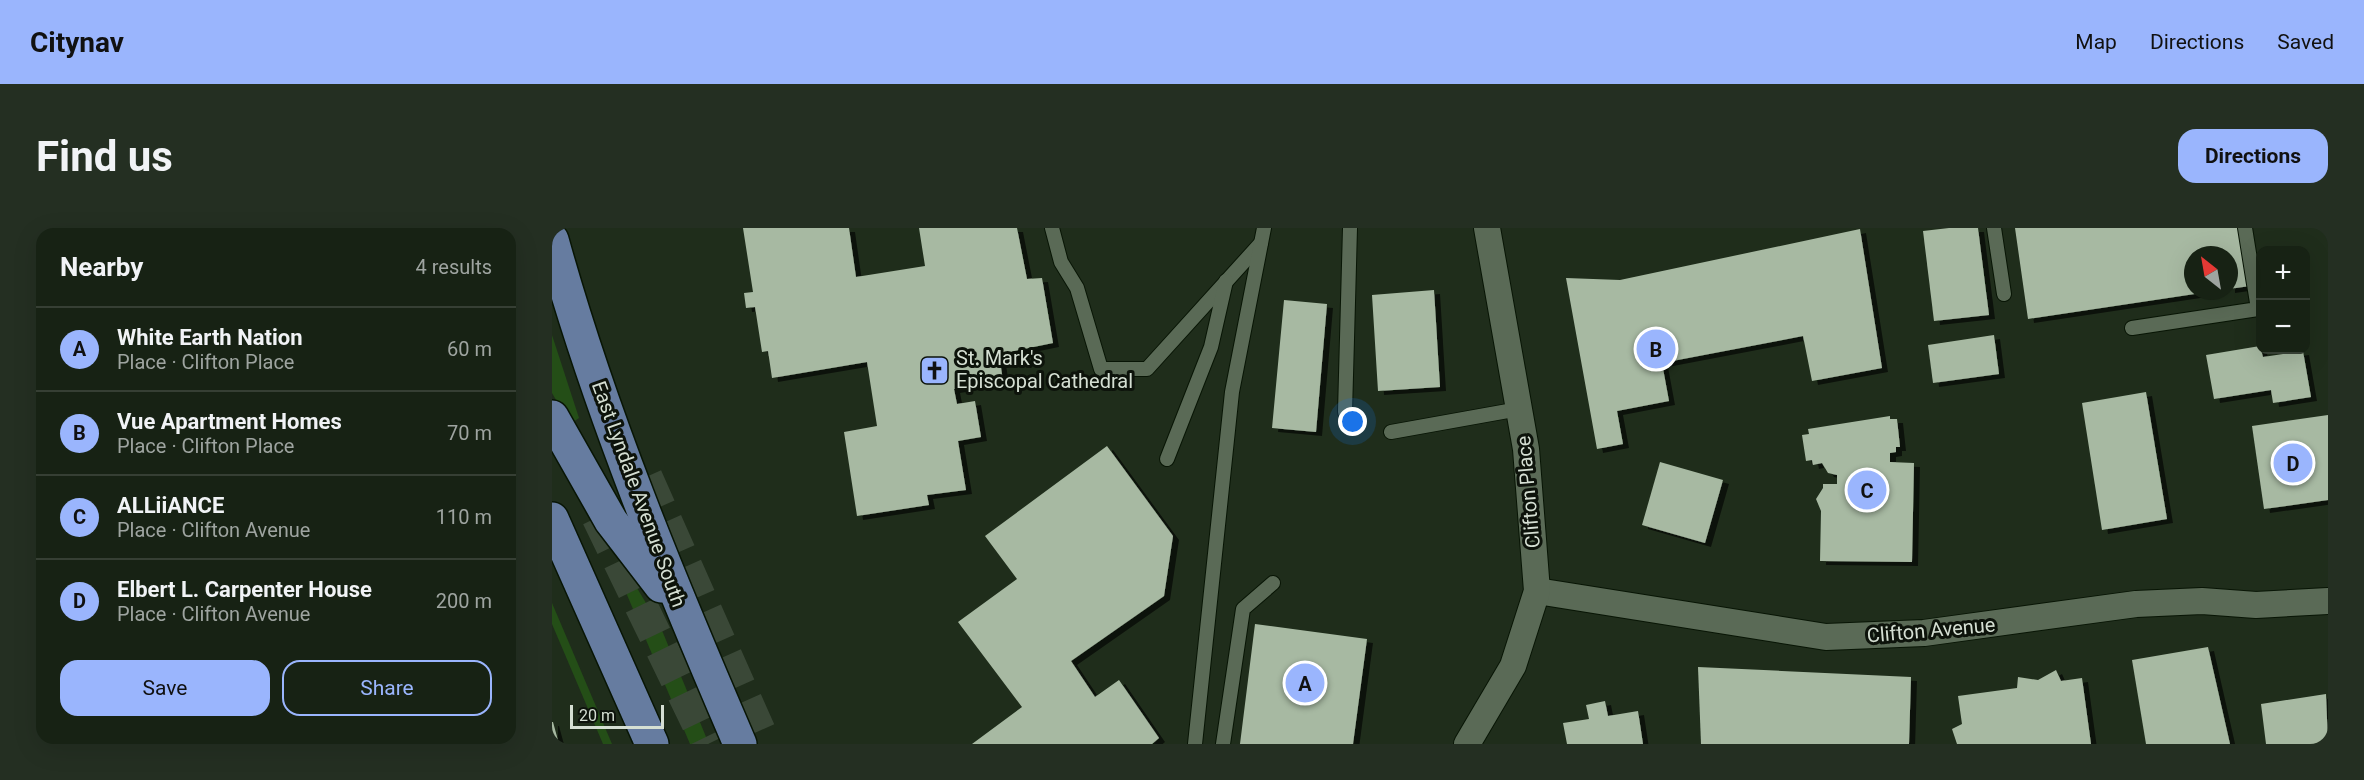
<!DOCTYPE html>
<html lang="en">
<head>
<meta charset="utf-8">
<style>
  :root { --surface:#172214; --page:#242f22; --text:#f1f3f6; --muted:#9ea4a0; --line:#363f34; --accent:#9ab5fd }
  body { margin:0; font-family:Roboto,sans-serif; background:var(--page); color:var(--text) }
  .controls { position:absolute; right:18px; top:18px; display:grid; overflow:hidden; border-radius:12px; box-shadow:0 6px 24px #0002 }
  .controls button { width:54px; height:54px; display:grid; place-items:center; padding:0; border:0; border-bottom:2px solid var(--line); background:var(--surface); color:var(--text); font:30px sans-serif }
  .compass { position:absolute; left:1632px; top:18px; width:54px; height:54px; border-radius:50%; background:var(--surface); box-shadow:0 6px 24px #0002; rotate:329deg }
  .scale { position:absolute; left:18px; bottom:15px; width:94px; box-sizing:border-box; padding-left:6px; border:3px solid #d5dfd3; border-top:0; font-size:16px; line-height:21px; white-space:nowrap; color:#d5dfd3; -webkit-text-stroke:4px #0d130b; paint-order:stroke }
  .you { position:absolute; left:801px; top:194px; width:21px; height:21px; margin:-15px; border:4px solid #fff; border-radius:50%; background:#1a73e8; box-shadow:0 0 0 9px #1a73e833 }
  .badge { display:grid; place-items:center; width:39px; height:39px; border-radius:50%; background:var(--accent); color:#111; font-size:20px; font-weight:700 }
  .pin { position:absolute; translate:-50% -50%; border:3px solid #fff; box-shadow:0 2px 6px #0006 }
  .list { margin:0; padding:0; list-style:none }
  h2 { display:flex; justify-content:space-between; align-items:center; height:78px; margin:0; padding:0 24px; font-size:26px }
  h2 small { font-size:20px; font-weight:400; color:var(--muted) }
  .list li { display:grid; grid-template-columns:39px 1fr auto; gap:18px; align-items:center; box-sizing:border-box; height:84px; padding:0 24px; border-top:2px solid var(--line) }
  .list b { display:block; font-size:22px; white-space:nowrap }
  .list p { margin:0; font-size:20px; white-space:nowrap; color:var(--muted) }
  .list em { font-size:20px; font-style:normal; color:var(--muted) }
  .actions { display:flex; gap:12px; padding:18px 24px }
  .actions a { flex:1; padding:14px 0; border:2px solid var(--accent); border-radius:18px; text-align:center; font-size:21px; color:var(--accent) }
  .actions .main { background:var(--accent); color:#111 }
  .map { position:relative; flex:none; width:1776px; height:516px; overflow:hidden; border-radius:18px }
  header { display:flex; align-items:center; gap:36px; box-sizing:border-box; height:84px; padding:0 30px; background:var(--accent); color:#111 }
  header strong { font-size:28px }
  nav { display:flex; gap:33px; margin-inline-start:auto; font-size:21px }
  .intro { display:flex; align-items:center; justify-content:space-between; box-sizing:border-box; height:144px; padding:0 36px }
  h1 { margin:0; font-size:42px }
  .button { padding:15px 27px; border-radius:18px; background:var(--accent); color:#111; font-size:21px; font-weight:700 }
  main { display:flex; gap:36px; padding:0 36px }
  aside { flex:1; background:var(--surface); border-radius:18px; box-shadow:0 6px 24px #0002 }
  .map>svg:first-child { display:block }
  .green { fill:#244e17 }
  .building { fill:#a7b9a2; filter:url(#shadow) }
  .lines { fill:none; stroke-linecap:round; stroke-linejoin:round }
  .motorway-tunnel { stroke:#3a4837; stroke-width:33; stroke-dasharray:33 16; stroke-linecap:butt }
  .service-casing { stroke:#081505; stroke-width:16 }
  .minor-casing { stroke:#081505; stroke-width:28 }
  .primary-casing { stroke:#081505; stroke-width:36 }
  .service { stroke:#5a6a56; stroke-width:14 }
  .minor { stroke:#5a6a56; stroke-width:26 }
  .primary { stroke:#667ca0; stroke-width:33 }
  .labels { text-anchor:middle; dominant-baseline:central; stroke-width:6; stroke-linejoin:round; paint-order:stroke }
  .poi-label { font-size:20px; fill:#d5dfd3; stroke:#0d130b; text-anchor:start }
  .street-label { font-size:20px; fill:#d5dfd3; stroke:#0d130b }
</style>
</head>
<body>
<header>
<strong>Citynav</strong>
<nav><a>Map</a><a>Directions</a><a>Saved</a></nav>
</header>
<div class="intro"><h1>Find us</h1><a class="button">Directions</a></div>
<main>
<aside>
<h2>Nearby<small>4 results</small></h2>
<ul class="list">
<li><span class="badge">A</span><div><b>White Earth Nation</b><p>Place · Clifton Place</p></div><em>60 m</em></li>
<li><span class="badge">B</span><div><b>Vue Apartment Homes</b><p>Place · Clifton Place</p></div><em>70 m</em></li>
<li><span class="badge">C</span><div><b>ALLiiANCE</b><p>Place · Clifton Avenue</p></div><em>110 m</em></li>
<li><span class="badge">D</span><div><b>Elbert L. Carpenter House</b><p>Place · Clifton Avenue</p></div><em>200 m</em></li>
</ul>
<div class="actions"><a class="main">Save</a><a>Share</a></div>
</aside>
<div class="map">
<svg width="1776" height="516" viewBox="0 0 1776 516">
  <defs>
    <filter id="shadow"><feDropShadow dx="6" dy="4" stdDeviation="0" flood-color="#0009"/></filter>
  </defs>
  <rect width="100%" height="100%" fill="#1f2d1b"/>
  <!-- green -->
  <g class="green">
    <path d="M 0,107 L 27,190 L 18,196 L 0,165 Z"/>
    <path d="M 79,350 L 109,400 L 157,516 L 138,516 L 70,355 Z"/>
    <path d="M 0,375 L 60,516 L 51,516 L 0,396 Z"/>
  </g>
  <!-- building -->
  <g class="building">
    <path d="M 191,0 L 297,0 L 304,49 L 373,38 L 367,0 L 465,0 L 475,51 L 490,50 L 501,115 L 447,126 L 451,153 L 402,161 L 405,176 L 423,173 L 429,209 L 406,213 L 414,262 L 375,267 L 377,277 L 305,288 L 292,204 L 325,198 L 315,134 L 220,150 L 216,123 L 210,124 L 203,79 L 194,80 L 192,65 L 201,64 Z"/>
    <path d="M 1397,0 L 1426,0 L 1437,87 L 1382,93 L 1371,3 Z"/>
    <path d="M 1463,0 L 1690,0 L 1698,58 L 1677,61 L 1677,27 L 1641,27 L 1641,63 L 1656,64 L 1476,91 Z"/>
    <path d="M 1308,1 L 1330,140 L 1260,153 L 1251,108 L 1110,135 L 1117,173 L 1065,183 L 1071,216 L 1045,221 L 1014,50 L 1068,52 Z"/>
    <path d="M 882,62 L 888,159 L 826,163 L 820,67 Z"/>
    <path d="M 732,72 L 775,76 L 764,204 L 720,200 Z"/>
    <path d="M 1442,107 L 1447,146 L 1381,155 L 1376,117 Z"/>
    <path d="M 1708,118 L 1711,129 L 1751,123 L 1759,169 L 1721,175 L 1719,162 L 1662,171 L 1654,127 Z"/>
    <path d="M 1594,164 L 1615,291 L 1550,302 L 1530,175 Z"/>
    <path d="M 1776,187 L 1776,272 L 1712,281 L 1700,198 Z"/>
    <path d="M 1338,188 L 1338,191 L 1345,191 L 1348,219 L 1344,219 L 1344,224 L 1338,225 L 1338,234 L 1362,235 L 1360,334 L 1268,333 L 1269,283 L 1264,271 L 1271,260 L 1271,256 L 1285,256 L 1285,247 L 1276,245 L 1270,235 L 1261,237 L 1260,232 L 1254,233 L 1250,207 L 1257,206 L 1256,201 Z"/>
    <path d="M 555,218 L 621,308 L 612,368 L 519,433 L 543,469 L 567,452 L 607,510 L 600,516 L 420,516 L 470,479 L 406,394 L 465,351 L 433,308 Z"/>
    <path d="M 1108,234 L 1171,252 L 1153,315 L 1090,297 Z"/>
    <path d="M 703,396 L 815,411 L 801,516 L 688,516 Z"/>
    <path d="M 1656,419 L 1678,516 L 1594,516 L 1580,432 Z"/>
    <path d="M 1146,439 L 1359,449 L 1357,516 L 1149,516 Z"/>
    <path d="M 1504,442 L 1509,453 L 1530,450 L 1539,516 L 1405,516 L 1400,501 L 1410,496 L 1406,468 L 1465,460 L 1466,449 L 1486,452 Z"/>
    <path d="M 1774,466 L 1776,516 L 1714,516 L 1709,476 Z"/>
    <path d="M 1053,473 L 1056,488 L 1086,483 L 1091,516 L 1015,516 L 1011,495 L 1037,491 L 1034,477 Z"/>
    <path d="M 0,494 L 1,494 L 7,516 L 0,516 Z"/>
  </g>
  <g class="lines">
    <!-- motorway-tunnel -->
    <g class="motorway-tunnel">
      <path d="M 94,249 L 213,516"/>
      <path d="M 46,289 L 156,516"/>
    </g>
    <defs>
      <g id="service">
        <path d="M 500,0 L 509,34 L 525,60 L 549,141 L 595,141 L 709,15"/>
        <path d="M 1442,0 L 1452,66"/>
        <path d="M 1580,100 L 1706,81 L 1693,0"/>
        <path d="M 793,184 L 798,0"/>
        <path d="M 839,204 L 967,181"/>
        <path d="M 615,231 L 659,119 L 674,53"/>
        <path d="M 643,516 L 680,164 L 712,0"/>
        <path d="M 671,516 L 691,381 L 721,355"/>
      </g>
      <g id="minor">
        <path d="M 985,363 L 1274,409 L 1372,405 L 1584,376 L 1650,373 L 1704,377 L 1776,373"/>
        <path d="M 915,516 L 961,438 L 985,363 L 974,221 L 935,0"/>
      </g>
      <g id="primary">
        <path d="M 0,12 C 48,185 117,351 188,516"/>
        <path d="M 0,189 L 59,293 L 109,358"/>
        <path d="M 0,291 L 100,516"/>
      </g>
    </defs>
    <!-- service casing -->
    <use href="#service" class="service-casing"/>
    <!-- minor casing -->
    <use href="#minor" class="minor-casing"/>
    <!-- primary casing -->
    <use href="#primary" class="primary-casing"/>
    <!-- service -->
    <use href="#service" class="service"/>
    <!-- minor -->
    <use href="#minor" class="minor"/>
    <!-- primary -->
    <use href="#primary" class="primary"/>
  </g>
  <!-- icons -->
  <defs>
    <symbol id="church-square" viewBox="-11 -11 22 22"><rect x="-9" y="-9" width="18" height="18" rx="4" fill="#9ab5fd" stroke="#0d130b"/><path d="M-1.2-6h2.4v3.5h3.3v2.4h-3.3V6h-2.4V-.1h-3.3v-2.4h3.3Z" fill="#111"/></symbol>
  </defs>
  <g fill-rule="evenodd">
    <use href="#church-square" x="366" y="126" width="33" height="33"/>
  </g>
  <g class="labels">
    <!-- poi labels -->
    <g class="poi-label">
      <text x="404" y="130">St. Mark's<tspan x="404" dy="23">Episcopal Cathedral</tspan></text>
    </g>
    <!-- street labels -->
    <g class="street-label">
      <text transform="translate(976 264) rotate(-95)">Clifton Place</text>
      <text transform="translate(87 266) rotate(70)">East Lyndale Avenue South</text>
      <text transform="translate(1379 402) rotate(-5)">Clifton Avenue</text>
    </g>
  </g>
</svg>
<div class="controls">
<button>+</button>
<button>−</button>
</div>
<svg class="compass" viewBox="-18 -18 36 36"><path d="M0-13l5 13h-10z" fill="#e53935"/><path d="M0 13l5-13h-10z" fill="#9ea4a0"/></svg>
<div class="scale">20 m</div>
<div class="you"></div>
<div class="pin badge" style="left:753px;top:455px">A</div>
<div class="pin badge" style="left:1104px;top:121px">B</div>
<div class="pin badge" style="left:1315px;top:262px">C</div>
<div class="pin badge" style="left:1741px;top:235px">D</div>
</div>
</main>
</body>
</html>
